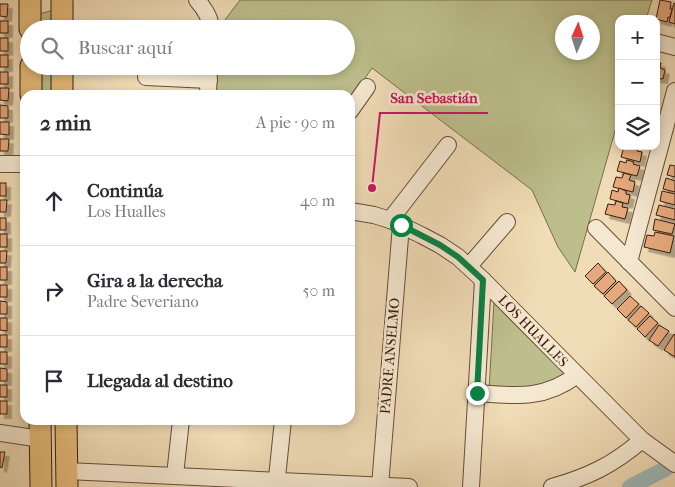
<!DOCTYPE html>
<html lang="es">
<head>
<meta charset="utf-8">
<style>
  :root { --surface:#fff; --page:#f2f2f3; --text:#2b2b33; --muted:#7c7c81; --line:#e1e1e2 }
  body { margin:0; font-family:"IM FELL French Canon",serif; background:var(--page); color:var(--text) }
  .controls { position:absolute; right:15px; top:15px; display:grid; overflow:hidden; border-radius:10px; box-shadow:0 2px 8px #0003 }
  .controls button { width:45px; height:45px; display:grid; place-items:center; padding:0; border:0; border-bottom:1px solid var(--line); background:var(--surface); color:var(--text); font:25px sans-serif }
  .compass { position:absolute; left:555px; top:15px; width:45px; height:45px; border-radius:50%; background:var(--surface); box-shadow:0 2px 8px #0003; rotate:3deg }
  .stop { position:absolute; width:15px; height:15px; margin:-11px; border:4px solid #0b8043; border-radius:50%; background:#fff }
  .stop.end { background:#0b8043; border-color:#fff; box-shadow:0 1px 5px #0008 }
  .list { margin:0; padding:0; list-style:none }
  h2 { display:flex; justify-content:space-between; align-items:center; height:65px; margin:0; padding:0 20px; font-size:21px }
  h2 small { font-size:16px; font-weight:400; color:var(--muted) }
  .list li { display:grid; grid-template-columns:32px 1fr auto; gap:15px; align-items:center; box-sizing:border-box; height:90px; padding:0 20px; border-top:1px solid var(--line) }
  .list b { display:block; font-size:19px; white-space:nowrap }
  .list p { margin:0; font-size:16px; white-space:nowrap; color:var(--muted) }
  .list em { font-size:16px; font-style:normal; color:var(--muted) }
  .icon { flex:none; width:28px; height:28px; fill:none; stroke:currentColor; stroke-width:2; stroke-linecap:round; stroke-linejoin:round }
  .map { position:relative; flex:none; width:675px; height:487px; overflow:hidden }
  .search { position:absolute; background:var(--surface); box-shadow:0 2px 8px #0003; left:20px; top:20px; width:335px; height:55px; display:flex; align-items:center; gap:12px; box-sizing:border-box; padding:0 18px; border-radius:28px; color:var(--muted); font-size:19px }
  .panel { position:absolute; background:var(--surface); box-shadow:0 2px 8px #0003; left:20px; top:90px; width:335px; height:335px; border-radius:15px }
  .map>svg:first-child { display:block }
  .green { fill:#bcbf8c; stroke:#7b6e4c; fill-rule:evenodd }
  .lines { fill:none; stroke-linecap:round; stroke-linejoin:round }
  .canal { stroke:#a0b9b9; stroke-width:16 }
  .building { fill:#e6a97e; stroke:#3a1c0b; filter:url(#shadow) }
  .minor-casing { stroke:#684c36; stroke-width:18 }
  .major-casing { stroke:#3a1c0b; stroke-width:23 }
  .minor { stroke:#f5e8d0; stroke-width:16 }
  .major { stroke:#e8be7b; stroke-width:21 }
  .route { stroke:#0b8043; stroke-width:6 }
  .labels { text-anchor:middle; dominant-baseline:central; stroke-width:5; stroke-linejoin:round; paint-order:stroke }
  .street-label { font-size:14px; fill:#3a1c0b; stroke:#f5e8d0 }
  .leader { fill:none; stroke:#c2185b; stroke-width:2 }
  .callout-dot { fill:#c2185b; stroke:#f5e8d0; stroke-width:2 }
  .callout-label { font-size:15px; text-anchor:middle; font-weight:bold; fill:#c2185b; stroke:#f5e8d0; stroke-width:5; stroke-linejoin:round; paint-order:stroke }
</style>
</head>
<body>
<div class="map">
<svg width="675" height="487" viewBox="0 0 675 487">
  <defs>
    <filter id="shadow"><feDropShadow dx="4.5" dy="4.5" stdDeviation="0" flood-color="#0004"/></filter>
  </defs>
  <rect width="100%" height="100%" fill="#f0dcb6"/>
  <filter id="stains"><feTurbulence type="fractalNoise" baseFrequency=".004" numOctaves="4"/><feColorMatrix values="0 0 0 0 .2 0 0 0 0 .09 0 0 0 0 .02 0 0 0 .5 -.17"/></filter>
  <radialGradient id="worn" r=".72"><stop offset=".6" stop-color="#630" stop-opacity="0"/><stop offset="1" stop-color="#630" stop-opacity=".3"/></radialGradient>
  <!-- green -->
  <g class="green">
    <path d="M 240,0 L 652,0 L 646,19 L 619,19 L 619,117 L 575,272 L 558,247 L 532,190 L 372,68 L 350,100 L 350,95 L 214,95 L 216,66 L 346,66 L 346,29 L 218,29 ZM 562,22 L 592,22 L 592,52 L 562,52 Z"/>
    <path d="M 60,8 L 59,29 L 33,29 L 33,16 Z"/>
    <path d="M 34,66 L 59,66 L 59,95 L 35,95 Z"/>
    <path d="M 494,302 L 567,376 L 551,386 L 489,390 Z"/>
  </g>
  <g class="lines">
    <!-- canal -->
    <path class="canal" d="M 630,487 L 667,468"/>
  </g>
  <!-- building -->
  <g class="building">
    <path d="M 660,0 L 671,2 L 670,9 L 672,9 L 670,17 L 668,17 L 667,22 L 656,19 Z"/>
    <path d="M 674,3 L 675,4 L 675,24 L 669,22 Z"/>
    <path d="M 0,4 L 8,4 L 7,17 L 0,16 Z"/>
    <rect x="0" y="21" width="8" height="12"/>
    <rect x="0" y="38" width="8" height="13"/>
    <rect x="0" y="55" width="8" height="12"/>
    <path d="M 656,62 L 661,63 L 660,68 L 665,70 L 663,79 L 656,78 Z"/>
    <rect x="0" y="72" width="8" height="12"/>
    <path d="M 0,88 L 9,88 L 8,101 L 0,100 Z"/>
    <path d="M 0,105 L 8,106 L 8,118 L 0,118 Z"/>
    <path d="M 0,122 L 9,122 L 9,135 L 0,134 Z"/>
    <path d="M 0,139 L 9,139 L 8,151 L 0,151 Z"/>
    <path d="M 630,146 L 638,148 L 637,151 L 642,152 L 640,162 L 621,157 L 624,147 L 630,149 Z"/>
    <path d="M 627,160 L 634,162 L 633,164 L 640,166 L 637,176 L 617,171 L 620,161 L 626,163 Z"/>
    <path d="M 670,165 L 675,166 L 675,177 L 667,175 Z"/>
    <path d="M 624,173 L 631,175 L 629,180 L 635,182 L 633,192 L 613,187 L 616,177 L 622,178 Z"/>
    <path d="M 666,178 L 675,181 L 675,192 L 663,189 Z"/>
    <rect x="0" y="183" width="6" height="13"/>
    <path d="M 619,188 L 626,191 L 626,194 L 630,195 L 628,204 L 610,199 L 612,190 L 618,192 Z"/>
    <path d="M 662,191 L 675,194 L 675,205 L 660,201 Z"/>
    <path d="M 0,200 L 7,200 L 6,212 L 0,212 Z"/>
    <path d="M 616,201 L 623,203 L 622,207 L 628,208 L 625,219 L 605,214 L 608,204 L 615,205 Z"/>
    <path d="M 659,205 L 675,209 L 675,220 L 656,215 Z"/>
    <rect x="0" y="218" width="6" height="12"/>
    <path d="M 655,219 L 675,224 L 672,234 L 653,230 Z"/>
    <path d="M 655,232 L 674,236 L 670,253 L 644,247 L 647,235 L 654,236 Z"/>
    <rect x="0" y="234" width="7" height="13"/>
    <path d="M 0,251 L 7,251 L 6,263 L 0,263 Z"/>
    <path d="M 598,263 L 606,272 L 593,284 L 585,276 Z"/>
    <rect x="0" y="267" width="7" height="13"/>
    <path d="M 608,272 L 616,281 L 603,294 L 594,286 Z"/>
    <path d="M 619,281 L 627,290 L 612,304 L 604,296 Z"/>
    <rect x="0" y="285" width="7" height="12"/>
    <path d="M 630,296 L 639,304 L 626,318 L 617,309 Z"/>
    <path d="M 0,301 L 7,302 L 7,314 L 0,314 Z"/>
    <path d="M 641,306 L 649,313 L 636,327 L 628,320 Z"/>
    <path d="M 650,316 L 658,323 L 645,337 L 637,329 Z"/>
    <path d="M 0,318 L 7,318 L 7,331 L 0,330 Z"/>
    <path d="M 659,325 L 669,331 L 658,346 L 649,340 Z"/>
    <path d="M 674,334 L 675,335 L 675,357 L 664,350 Z"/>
    <rect x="0" y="335" width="7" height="12"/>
    <rect x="0" y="352" width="7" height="12"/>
    <path d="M 0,368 L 7,369 L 7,381 L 0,381 Z"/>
    <rect x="0" y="385" width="7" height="12"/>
    <rect x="0" y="401" width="7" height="13"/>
    <path d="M 0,452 L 5,452 L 2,468 L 0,467 Z"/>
  </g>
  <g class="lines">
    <defs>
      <g id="minor">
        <path d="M 197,0 C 204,8 211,18 211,29"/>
        <path d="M 656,42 L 675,47"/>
        <path d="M 146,77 L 209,80"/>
        <path d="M 208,95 L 209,66"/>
        <path d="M 350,111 L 367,87"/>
        <path d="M 0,164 L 25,164"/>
        <path d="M 350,211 L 374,215 L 390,220 L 421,235 L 440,245 L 458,257 L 483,280 L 642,440 L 675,464"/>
        <path d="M 390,220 L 448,145"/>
        <path d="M 596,228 L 675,308"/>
        <path d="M 629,262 L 675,91"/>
        <path d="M 469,266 L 507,222"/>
        <path d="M 477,393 C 515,396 544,400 577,375"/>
        <path d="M 0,433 L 41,439"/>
        <path d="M 67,471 L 409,487"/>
        <path d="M 175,475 L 181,420"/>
        <path d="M 380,486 L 401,225"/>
        <path d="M 276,487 L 283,420"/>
        <path d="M 471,487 L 483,280"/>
        <path d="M 552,487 C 588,477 613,465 642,440"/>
      </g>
      <g id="major">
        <path d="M 30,0 L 30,29"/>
        <path d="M 62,29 L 62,0"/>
        <path d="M 31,66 L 31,95"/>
        <path d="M 62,95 L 62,66"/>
        <path d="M 40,420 L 41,487"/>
        <path d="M 66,420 L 67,487"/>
      </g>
    </defs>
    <!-- minor casing -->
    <use href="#minor" class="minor-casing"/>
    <!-- major casing -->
    <use href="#major" class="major-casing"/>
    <!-- minor -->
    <use href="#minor" class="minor"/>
    <!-- major -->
    <use href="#major" class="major"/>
  </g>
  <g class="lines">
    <!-- route -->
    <path class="route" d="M 401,225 L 440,245 L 458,257 L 483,280 L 477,393"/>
  </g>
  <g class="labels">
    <!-- street labels -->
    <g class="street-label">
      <text transform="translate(533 331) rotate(46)">LOS HUALLES</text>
      <text transform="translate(390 356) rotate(-85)">PADRE ANSELMO</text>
    </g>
  </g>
  <!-- callouts -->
  <path class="leader" d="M372 188L380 113H488"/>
  <circle class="callout-dot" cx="372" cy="188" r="5"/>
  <g class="callout-label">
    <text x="434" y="103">San Sebastián</text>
  </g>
  <rect width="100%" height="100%" filter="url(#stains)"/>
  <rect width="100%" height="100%" fill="url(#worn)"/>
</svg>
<div class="controls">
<button>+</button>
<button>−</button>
<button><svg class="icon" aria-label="layers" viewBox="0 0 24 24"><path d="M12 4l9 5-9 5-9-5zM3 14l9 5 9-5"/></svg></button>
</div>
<svg class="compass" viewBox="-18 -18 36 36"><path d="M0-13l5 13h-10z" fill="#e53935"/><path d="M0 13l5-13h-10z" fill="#7c7c81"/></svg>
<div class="stop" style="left:401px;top:225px"></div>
<div class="stop end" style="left:477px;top:393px"></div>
<div class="search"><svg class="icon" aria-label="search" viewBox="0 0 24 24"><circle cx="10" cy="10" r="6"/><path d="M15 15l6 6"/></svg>Buscar aquí</div>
<section class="panel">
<h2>2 min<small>A pie · 90 m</small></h2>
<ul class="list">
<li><svg class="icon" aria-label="ahead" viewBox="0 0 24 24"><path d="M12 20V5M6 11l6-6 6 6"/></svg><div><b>Continúa</b><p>Los Hualles</p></div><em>40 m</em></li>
<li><svg class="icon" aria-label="right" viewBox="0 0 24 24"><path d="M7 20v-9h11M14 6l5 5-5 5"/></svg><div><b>Gira a la derecha</b><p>Padre Severiano</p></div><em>50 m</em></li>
<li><svg class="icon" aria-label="arrive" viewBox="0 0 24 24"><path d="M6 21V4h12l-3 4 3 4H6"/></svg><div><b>Llegada al destino</b></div></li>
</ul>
</section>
</div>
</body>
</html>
